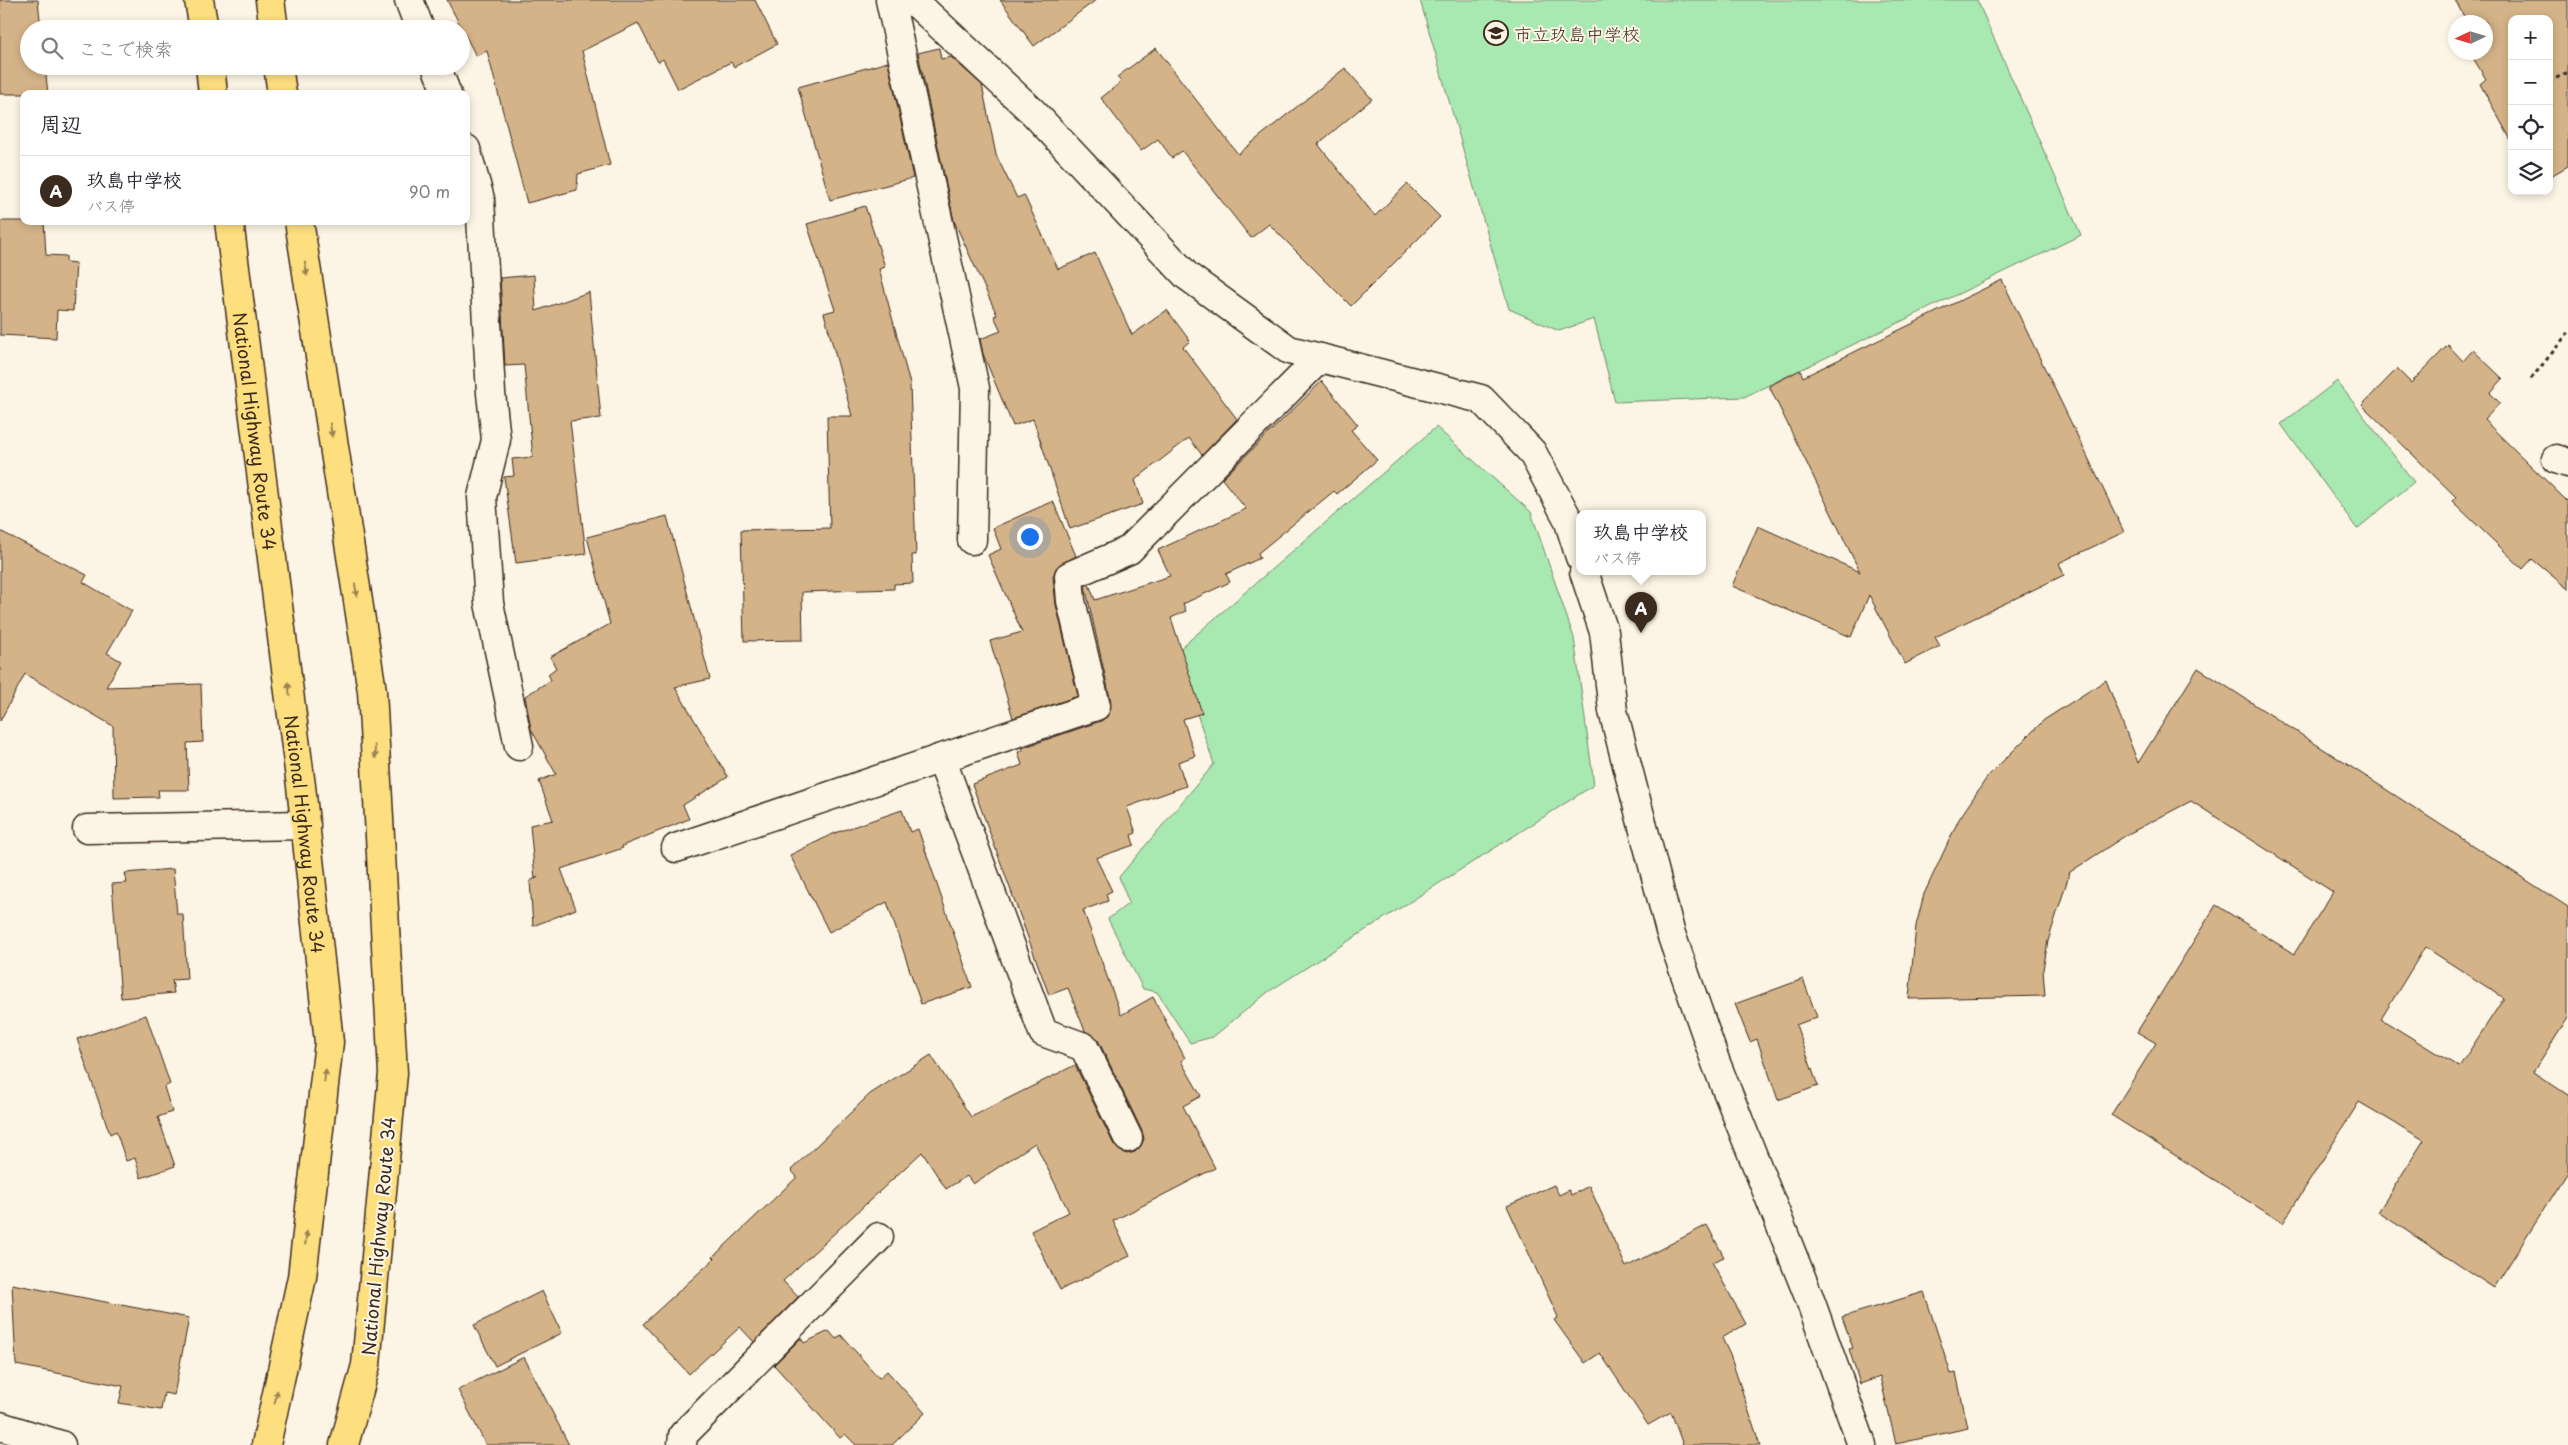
<!DOCTYPE html>
<html lang="ja">
<head>
<meta charset="utf-8">
<style>
  :root { --surface:#fff; --page:#f2f2f3; --text:#2b2b33; --muted:#7c7c81; --line:#e1e1e2; --accent:#3b2a1e }
  body { margin:0; font-family:"Playpen Sans","Klee One",sans-serif; background:var(--page); color:var(--text) }
  .controls { position:absolute; right:15px; top:15px; display:grid; overflow:hidden; border-radius:10px; box-shadow:0 2px 8px #0003 }
  .controls button { width:45px; height:45px; display:grid; place-items:center; padding:0; border:0; border-bottom:1px solid var(--line); background:var(--surface); color:var(--text); font:25px sans-serif }
  .compass { position:absolute; left:2448px; top:15px; width:45px; height:45px; border-radius:50%; background:var(--surface); box-shadow:0 2px 8px #0003; rotate:266deg }
  .you { position:absolute; left:1029px; top:536px; width:18px; height:18px; margin:-12px; border:4px solid #fff; border-radius:50%; background:#1a73e8; box-shadow:0 0 0 8px #1a73e833 }
  .badge { display:grid; place-items:center; width:32px; height:32px; border-radius:50%; background:var(--accent); color:#fff; font-size:16px; font-weight:700 }
  .pin { position:absolute; translate:-50% -41px; filter:drop-shadow(0 1px 2px #0008) }
  .pin::after { content:''; position:absolute; top:26px; width:18px; height:15px; background:inherit; clip-path:polygon(0 0,100% 0,50% 100%) }
  .popup { position:absolute; left:1576px; top:510px; width:130px; height:65px; box-sizing:border-box; display:grid; place-content:center; border-radius:10px; background:var(--surface); filter:drop-shadow(0 1px 4px #0005); font-size:16px; white-space:nowrap; color:var(--muted) }
  .popup b { font-size:19px; color:var(--text) }
  .popup::after { content:''; position:absolute; left:50%; top:100%; margin-left:-10px; border:10px solid transparent; border-top-color:var(--surface) }
  .list { margin:0; padding:0; list-style:none }
  h2 { display:flex; justify-content:space-between; align-items:center; height:65px; margin:0; padding:0 20px; font-size:21px }
  h2 small { font-size:16px; font-weight:400; color:var(--muted) }
  .list li { display:grid; grid-template-columns:32px 1fr auto; gap:15px; align-items:center; box-sizing:border-box; height:70px; padding:0 20px; border-top:1px solid var(--line) }
  .list b { display:block; font-size:19px; white-space:nowrap }
  .list p { margin:0; font-size:16px; white-space:nowrap; color:var(--muted) }
  .list em { font-size:16px; font-style:normal; color:var(--muted) }
  .icon { flex:none; width:28px; height:28px; fill:none; stroke:currentColor; stroke-width:2; stroke-linecap:round; stroke-linejoin:round }
  .map { position:relative; flex:none; width:2568px; height:1445px; overflow:hidden }
  .search { position:absolute; background:var(--surface); box-shadow:0 2px 8px #0003; left:20px; top:20px; width:450px; height:55px; display:flex; align-items:center; gap:12px; box-sizing:border-box; padding:0 18px; border-radius:28px; color:var(--muted); font-size:19px }
  .panel { position:absolute; background:var(--surface); box-shadow:0 2px 8px #0003; left:20px; top:90px; width:450px; height:135px; border-radius:10px }
  .map>svg:first-child { display:block }
  .green { fill:#a8e8b1; stroke:#728968 }
  .building { fill:#d5b388; stroke:#3b2a1e; fill-rule:evenodd }
  .lines { fill:none; stroke-linecap:round; stroke-linejoin:round }
  .minor-casing { stroke:#3b2a1e; stroke-width:31 }
  .highway-casing { stroke:#3b2a1e; stroke-width:31 }
  .path { stroke:#3b2a1e; stroke-width:3; stroke-dasharray:4 4; stroke-linecap:butt }
  .minor { stroke:#fcf5e5; stroke-width:28 }
  .highway { stroke:#fedf80; stroke-width:28 }
  .oneway { fill:#9c844f }
  .labels { text-anchor:middle; dominant-baseline:central; stroke-width:4; stroke-linejoin:round; paint-order:stroke }
  .poi-label { font-size:18px; fill:#3b2a1e; stroke:#fcf5e5; text-anchor:start }
  .street-label { font-size:18px; fill:#3b2a1e; stroke:#fcf5e5 }
</style>
</head>
<body>
<div class="map">
<svg width="2568" height="1445" viewBox="0 0 2568 1445">
  <rect width="100%" height="100%" fill="#fcf5e5"/>
  <filter id="ink" filterUnits="userSpaceOnUse"><feTurbulence type="fractalNoise" baseFrequency=".02" numOctaves="2"/><feDisplacementMap in="SourceGraphic" scale="10" xChannelSelector="R" yChannelSelector="G"/><feConvolveMatrix kernelMatrix="1 2 1 2 8 2 1 2 1" color-interpolation-filters="sRGB"/></filter>
  <g filter="url(#ink)">
    <!-- green -->
    <g class="green">
      <path d="M 1420,0 L 1977,0 L 2081,235 L 1744,397 L 1615,402 L 1594,319 L 1559,331 L 1509,309 Z"/>
      <path d="M 2337,381 L 2414,482 L 2357,529 L 2281,424 Z"/>
      <path d="M 1436,427 L 1531,512 L 1574,638 L 1594,785 L 1268,992 L 1213,1037 L 1190,1043 L 1157,992 L 1143,989 L 1108,919 L 1129,903 L 1119,877 L 1214,764 L 1176,652 Z"/>
    </g>
    <!-- building -->
    <g class="building">
      <path d="M 0,0 L 38,0 L 41,29 L 29,29 L 29,66 L 45,66 L 48,94 L 0,94 Z"/>
      <path d="M 447,0 L 755,0 L 777,44 L 734,67 L 731,62 L 678,89 L 663,59 L 658,62 L 638,23 L 582,51 L 610,165 L 578,174 L 577,190 L 527,203 L 487,51 L 476,56 Z"/>
      <path d="M 1000,0 L 1096,0 L 1034,46 Z"/>
      <path d="M 2455,0 L 2568,0 L 2568,166 L 2549,177 L 2549,19 L 2512,19 L 2512,142 L 2480,84 L 2486,79 L 2470,53 L 2486,52 L 2486,22 L 2467,22 Z"/>
      <path d="M 939,48 L 941,59 L 951,57 L 982,85 L 996,155 L 1017,198 L 1024,195 L 1058,269 L 1095,253 L 1132,335 L 1167,310 L 1190,341 L 1183,347 L 1237,419 L 1202,455 L 1189,438 L 1135,480 L 1143,504 L 1070,529 L 1033,419 L 1013,426 L 983,354 L 980,339 L 1001,331 L 994,316 L 997,315 L 954,221 L 918,53 Z"/>
      <path d="M 1156,48 L 1238,154 L 1345,68 L 1372,99 L 1318,144 L 1375,216 L 1407,184 L 1440,217 L 1351,306 L 1269,224 L 1251,238 L 1182,151 L 1172,158 L 1158,139 L 1141,151 L 1101,98 L 1121,82 L 1117,77 Z"/>
      <path d="M 888,62 L 913,178 L 830,200 L 798,87 Z"/>
      <path d="M 865,206 L 885,267 L 879,269 L 910,384 L 916,555 L 912,555 L 913,583 L 894,584 L 894,589 L 802,592 L 803,640 L 744,641 L 741,530 L 830,528 L 827,416 L 852,416 L 824,313 L 835,310 L 807,224 Z"/>
      <path d="M 0,221 L 44,221 L 46,255 L 66,256 L 66,262 L 76,263 L 73,311 L 57,310 L 56,338 L 0,335 Z"/>
      <path d="M 534,275 L 536,311 L 589,292 L 601,418 L 570,421 L 586,554 L 516,563 L 504,477 L 514,476 L 512,459 L 533,457 L 524,365 L 505,366 L 500,278 Z"/>
      <path d="M 2002,280 L 2124,532 L 2059,563 L 2064,575 L 1935,637 L 1940,646 L 1905,664 L 1869,595 L 1851,637 L 1732,586 L 1758,526 L 1860,572 L 1769,386 L 1800,370 L 1803,377 Z"/>
      <path d="M 2448,345 L 2463,361 L 2473,350 L 2503,379 L 2490,393 L 2500,403 L 2484,420 L 2568,502 L 2568,589 L 2532,559 L 2523,569 L 2452,501 L 2456,497 L 2362,405 L 2397,369 L 2411,383 Z"/>
      <path d="M 1322,381 L 1358,425 L 1351,430 L 1377,460 L 1337,494 L 1334,491 L 1258,553 L 1260,558 L 1226,574 L 1230,582 L 1183,604 L 1186,611 L 1171,618 L 1202,713 L 1183,719 L 1195,756 L 1178,762 L 1186,786 L 1127,807 L 1136,833 L 1131,835 L 1134,845 L 1096,858 L 1112,891 L 1106,894 L 1108,901 L 1083,910 L 1121,1015 L 1153,997 L 1185,1058 L 1181,1061 L 1201,1096 L 1183,1106 L 1215,1168 L 1113,1221 L 1130,1256 L 1060,1290 L 1031,1231 L 1069,1212 L 1035,1143 L 973,1184 L 967,1176 L 946,1189 L 922,1152 L 783,1281 L 798,1297 L 754,1342 L 740,1327 L 689,1374 L 643,1324 L 715,1258 L 713,1257 L 797,1177 L 791,1170 L 870,1094 L 931,1055 L 971,1117 L 1075,1065 L 1114,1145 L 1120,1151 L 1127,1154 L 1135,1152 L 1141,1146 L 1144,1139 L 1142,1131 L 1098,1040 L 1085,1031 L 1068,988 L 1049,995 L 972,784 L 1022,765 L 1018,752 L 1023,750 L 1022,748 L 1101,721 L 1108,716 L 1111,702 L 1085,586 L 1089,584 L 1095,600 L 1170,576 L 1158,550 L 1246,509 L 1222,479 Z"/>
      <path d="M 1053,501 L 1076,556 L 1056,568 L 1053,577 L 1056,605 L 1078,696 L 1013,718 L 990,641 L 1022,632 L 988,555 L 1001,549 L 993,528 Z"/>
      <path d="M 667,516 L 710,679 L 675,687 L 728,777 L 683,805 L 689,819 L 622,846 L 623,848 L 561,869 L 576,909 L 533,926 L 530,881 L 538,877 L 535,879 L 530,825 L 553,820 L 539,781 L 556,774 L 531,729 L 525,696 L 551,680 L 548,674 L 556,668 L 550,657 L 610,624 L 587,537 Z"/>
      <path d="M 0,531 L 87,575 L 83,582 L 132,611 L 107,653 L 121,661 L 106,687 L 201,684 L 203,742 L 187,743 L 189,790 L 158,790 L 159,797 L 114,798 L 113,726 L 25,674 L 0,721 Z"/>
      <path d="M 2198,668 L 2568,907 L 2568,1018 L 2533,1072 L 2568,1095 L 2568,1172 L 2494,1288 L 2378,1212 L 2424,1140 L 2359,1102 L 2283,1223 L 2111,1115 L 2156,1043 L 2137,1032 L 2216,905 L 2294,954 L 2333,892 L 2191,801 L 2128,834 L 2070,872 L 2048,941 L 2043,970 L 2045,996 L 1909,999 L 1916,926 L 1924,894 L 1959,819 L 1988,776 L 2044,720 L 2106,680 L 2138,763 ZM 2425,947 L 2504,998 L 2459,1067 L 2381,1019 Z"/>
      <path d="M 902,810 L 910,832 L 918,829 L 972,987 L 921,1004 L 887,902 L 829,932 L 790,855 L 835,833 Z"/>
      <path d="M 173,869 L 177,914 L 183,914 L 187,979 L 172,980 L 174,993 L 121,998 L 112,884 L 127,883 L 125,873 Z"/>
      <path d="M 1803,979 L 1817,1017 L 1796,1025 L 1818,1086 L 1778,1100 L 1757,1039 L 1750,1042 L 1735,1004 Z"/>
      <path d="M 146,1015 L 170,1084 L 164,1087 L 172,1112 L 158,1117 L 175,1166 L 141,1178 L 135,1158 L 126,1161 L 116,1131 L 110,1134 L 77,1039 Z"/>
      <path d="M 1554,1185 L 1559,1195 L 1569,1190 L 1571,1195 L 1589,1186 L 1626,1267 L 1707,1225 L 1724,1257 L 1712,1262 L 1746,1324 L 1722,1338 L 1730,1355 L 1760,1445 L 1683,1445 L 1671,1412 L 1648,1425 L 1600,1353 L 1585,1363 L 1554,1320 L 1558,1317 L 1507,1206 Z"/>
      <path d="M 12,1284 L 189,1318 L 174,1395 L 164,1393 L 161,1410 L 119,1403 L 123,1386 L 16,1365 Z"/>
      <path d="M 542,1291 L 562,1333 L 495,1366 L 474,1325 Z"/>
      <path d="M 1924,1292 L 1951,1374 L 1956,1373 L 1968,1428 L 1896,1444 L 1880,1377 L 1860,1384 L 1849,1349 L 1853,1348 L 1842,1317 Z"/>
      <path d="M 829,1331 L 836,1339 L 841,1335 L 879,1378 L 887,1371 L 925,1413 L 892,1445 L 856,1445 L 845,1434 L 840,1438 L 774,1365 L 801,1338 L 804,1343 Z"/>
      <path d="M 524,1357 L 569,1445 L 486,1445 L 458,1390 Z"/>
    </g>
    <g class="lines">
      <defs>
        <g id="minor">
          <path d="M 409,0 L 420,29"/>
          <path d="M 890,0 L 975,388 L 972,540"/>
          <path d="M 906,0 L 917,4 L 1033,112 L 1187,276 L 1289,350 L 1481,399 L 1532,452 L 1568,519 L 1580,557"/>
          <path d="M 436,66 L 447,94"/>
          <path d="M 466,149 L 480,199 L 491,393 L 496,440 L 482,497 L 489,603 L 519,746"/>
          <path d="M 2556,459 L 2568,463"/>
          <path d="M 1584,572 L 1604,632 L 1613,711 L 1670,931 L 1716,1063 L 1809,1297 L 1862,1445"/>
          <path d="M 941,758 L 1043,1032 L 1084,1047 L 1128,1138"/>
          <path d="M 87,829 L 306,825"/>
          <path d="M 676,848 L 1096,706 L 1071,601 L 1069,576 L 1129,550 L 1320,358"/>
          <path d="M 0,1426 L 61,1445"/>
          <path d="M 682,1445 L 683,1435 L 879,1237"/>
        </g>
        <g id="highway">
          <path d="M 199,0 L 204,29"/>
          <path d="M 270,0 L 274,29"/>
          <path d="M 210,66 L 213,94"/>
          <path d="M 278,66 L 282,94"/>
          <path id="s1" d="M 229,221 L 301,786 L 329,1042 L 302,1277 L 266,1445"/>
          <path d="M 299,221 L 372,691 L 393,1073 L 366,1365 L 344,1445"/>
        </g>
      </defs>
      <!-- minor casing -->
      <use href="#minor" class="minor-casing"/>
      <!-- highway casing -->
      <use href="#highway" class="highway-casing"/>
      <!-- path -->
      <g class="path">
        <path d="M 2549,82 L 2568,72"/>
        <path d="M 2531,379 L 2568,333"/>
      </g>
      <!-- minor -->
      <use href="#minor" class="minor"/>
      <!-- highway -->
      <use href="#highway" class="highway"/>
    </g>
    <!-- one-way arrows -->
    <defs><path id="oneway-solid" d="M-6-.8H1V-3.2L6.5 0L1 3.2V.8H-6Z" transform="scale(1.25)"/></defs>
    <g class="oneway">
      <use href="#oneway-solid" transform="translate(306 269) rotate(81)"/>
      <use href="#oneway-solid" transform="translate(331 430) rotate(81)"/>
      <use href="#oneway-solid" transform="translate(356 590) rotate(81)"/>
      <use href="#oneway-solid" transform="translate(289 689) rotate(-97)"/>
      <use href="#oneway-solid" transform="translate(375 752) rotate(87)"/>
      <use href="#oneway-solid" transform="translate(325 1076) rotate(-83)"/>
      <use href="#oneway-solid" transform="translate(306 1238) rotate(-83)"/>
      <use href="#oneway-solid" transform="translate(276 1397) rotate(-78)"/>
    </g>
  </g>
  <!-- icons -->
  <defs>
    <symbol id="school-ring" viewBox="-11 -11 22 22"><circle r="9.5" fill="#fcf5e5" stroke="#3b2a1e" stroke-width="1.5"/><path d="M0-5L7-2L0 1L-7-2ZM-4 1L0 2.5L4 1V4Q0 6-4 4Z" fill="#3b2a1e"/></symbol>
  </defs>
  <g fill-rule="evenodd">
    <use href="#school-ring" x="1482" y="19" width="28" height="28"/>
  </g>
  <g class="labels">
    <!-- poi labels -->
    <g class="poi-label">
      <text x="1514" y="33">市立玖島中学校</text>
    </g>
    <!-- street labels -->
    <g class="street-label">
      <text stroke="none"><textPath href="#s1" startOffset="212">National Highway Route 34</textPath></text>
      <text stroke="none"><textPath href="#s1" startOffset="618">National Highway Route 34</textPath></text>
      <text transform="translate(378 1236) rotate(-85)">National Highway Route 34</text>
    </g>
  </g>
</svg>
<div class="controls">
<button>+</button>
<button>−</button>
<button><svg class="icon" aria-label="locate" viewBox="0 0 24 24"><circle cx="12" cy="12" r="6"/><path d="M12 2v4M12 18v4M2 12h4M18 12h4"/></svg></button>
<button><svg class="icon" aria-label="layers" viewBox="0 0 24 24"><path d="M12 4l9 5-9 5-9-5zM3 14l9 5 9-5"/></svg></button>
</div>
<svg class="compass" viewBox="-18 -18 36 36"><path d="M0-13l5 13h-10z" fill="#e53935"/><path d="M0 13l5-13h-10z" fill="#7c7c81"/></svg>
<div class="you"></div>
<div class="pin badge" style="left:1641px;top:633px">A</div>
<div class="popup"><b>玖島中学校</b>バス停</div>
<div class="search"><svg class="icon" aria-label="search" viewBox="0 0 24 24"><circle cx="10" cy="10" r="6"/><path d="M15 15l6 6"/></svg>ここで検索</div>
<section class="panel">
<h2>周辺<small></small></h2>
<ul class="list">
<li><span class="badge">A</span><div><b>玖島中学校</b><p>バス停</p></div><em>90 m</em></li>
</ul>
</section>
</div>
</body>
</html>
